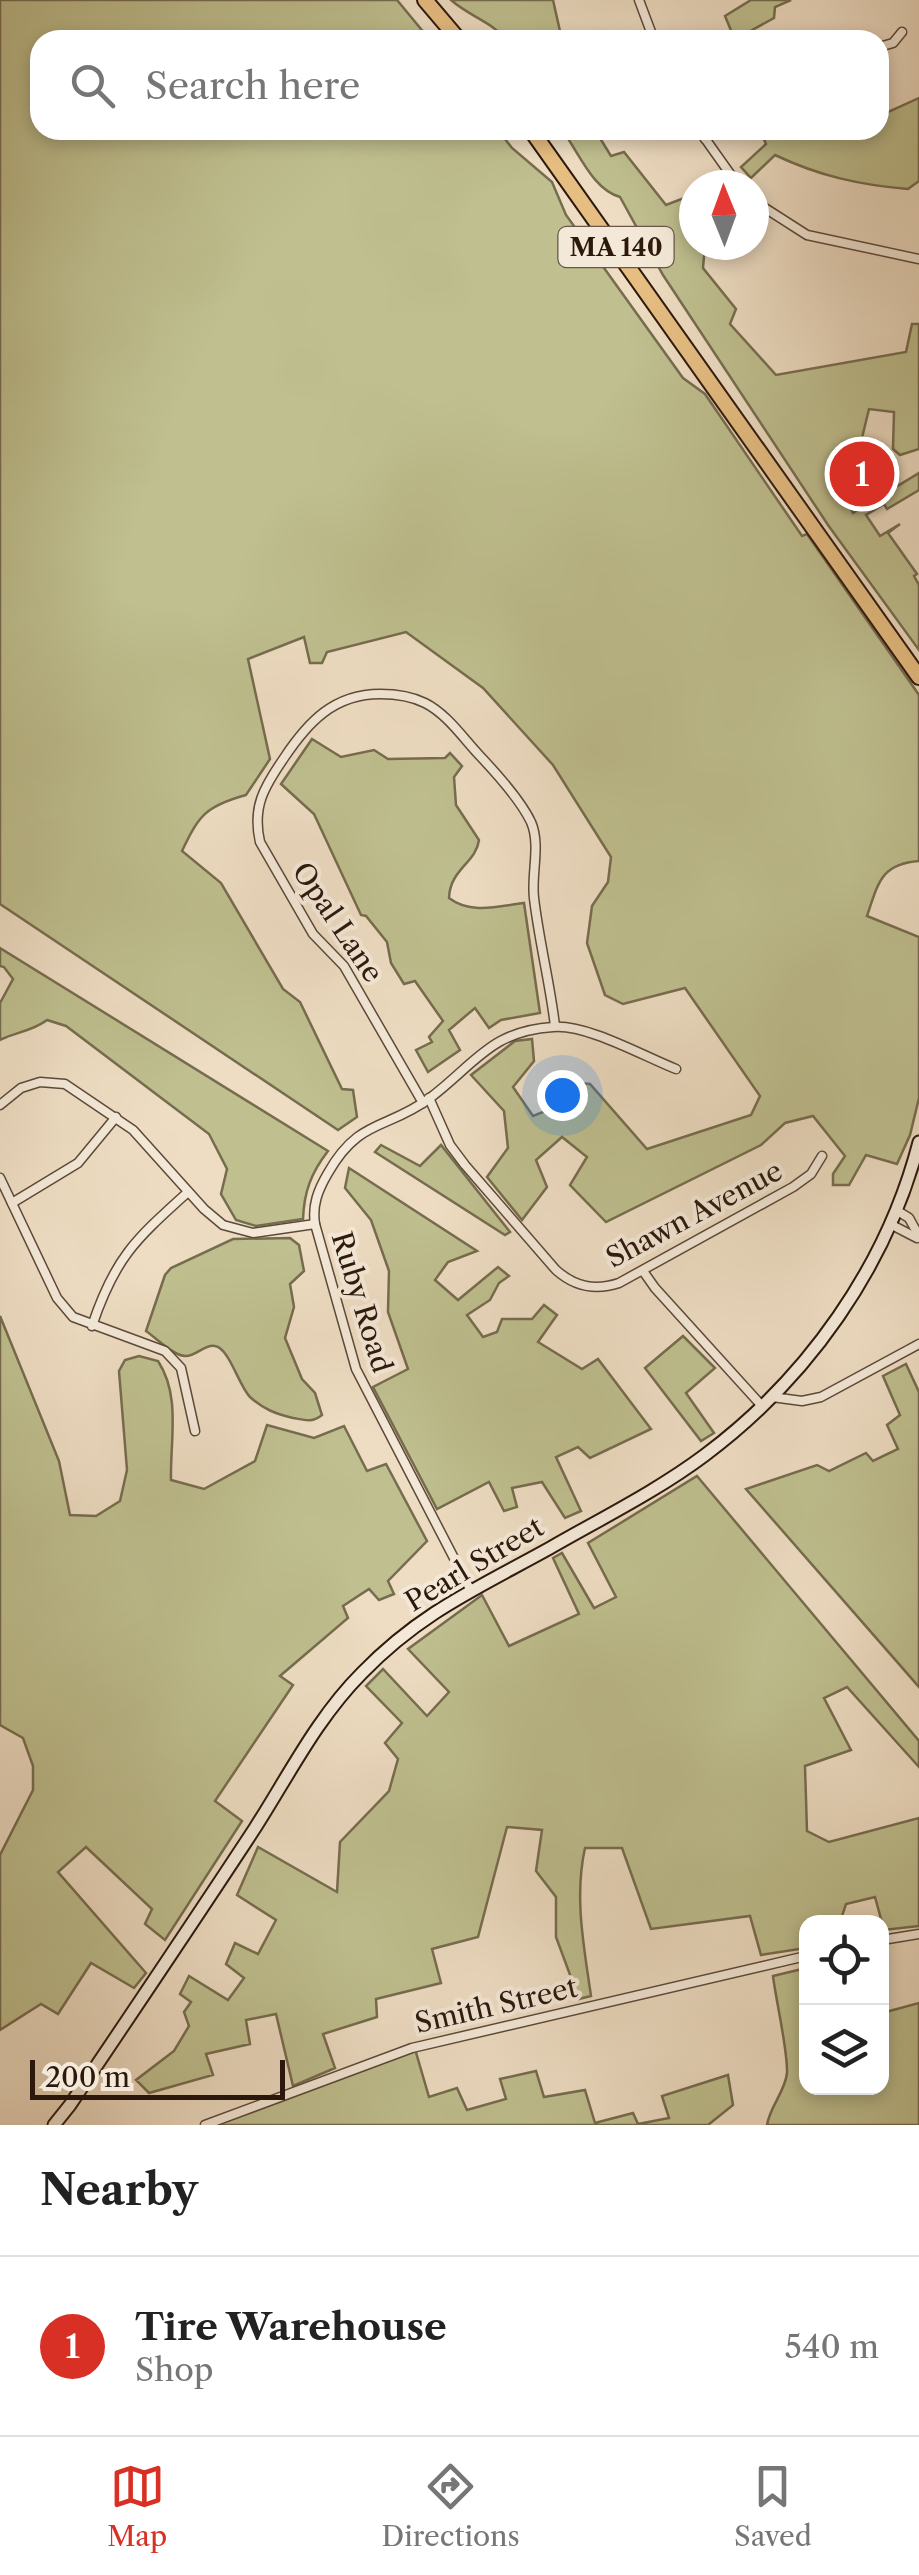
<!DOCTYPE html>
<html lang="en">
<head>
<meta charset="utf-8">
<style>
  :root { --surface:#fff; --page:#f6f6f6; --text:#222; --muted:#767676; --line:#e0e0e0; --accent:#d93025 }
  body { margin:0; font-family:"Libre Caslon Text",serif; background:var(--page); color:var(--text) }
  .controls { position:absolute; right:30px; bottom:30px; display:grid; overflow:hidden; border-radius:20px; box-shadow:0 5px 15px #0003 }
  .controls button { width:90px; height:90px; display:grid; place-items:center; padding:0; border:0; border-bottom:2px solid var(--line); background:var(--surface); color:var(--text); font:50px sans-serif }
  .compass { position:absolute; left:679px; top:170px; width:90px; height:90px; border-radius:50%; background:var(--surface); box-shadow:0 5px 15px #0003; rotate:359deg }
  .scale { position:absolute; left:30px; bottom:25px; width:255px; box-sizing:border-box; padding-left:10px; border:5px solid #2c180d; border-top:0; font-size:28px; line-height:35px; white-space:nowrap; color:#2c180d; -webkit-text-stroke:8px #f4e9d8; paint-order:stroke }
  .you { position:absolute; left:562px; top:1095px; width:35px; height:35px; margin:-25px; border:8px solid #fff; border-radius:50%; background:#1a73e8; box-shadow:0 0 0 15px #1a73e833 }
  .badge { display:grid; place-items:center; width:65px; height:65px; border-radius:50%; background:var(--accent); color:#fff; font-size:32px; font-weight:700 }
  .pin { position:absolute; translate:-50% -50%; border:5px solid #fff; box-shadow:0 2px 10px #0006 }
  .list { margin:0; padding:0; list-style:none }
  h2 { display:flex; justify-content:space-between; align-items:center; height:130px; margin:0; padding:0 40px; font-size:42px }
  h2 small { font-size:32px; font-weight:400; color:var(--muted) }
  .list li { display:grid; grid-template-columns:65px 1fr auto; gap:30px; align-items:center; box-sizing:border-box; height:180px; padding:0 40px; border-top:2px solid var(--line) }
  .list b { display:block; font-size:38px; white-space:nowrap }
  .list p { margin:0; font-size:32px; white-space:nowrap; color:var(--muted) }
  .list em { font-size:32px; font-style:normal; color:var(--muted) }
  .icon { flex:none; width:55px; height:55px; fill:none; stroke:currentColor; stroke-width:2; stroke-linecap:round; stroke-linejoin:round }
  .map { position:relative; flex:none; width:919px; height:2125px; overflow:hidden }
  .search { position:absolute; background:var(--surface); box-shadow:0 5px 15px #0003; left:30px; right:30px; top:30px; height:110px; display:flex; align-items:center; gap:25px; box-sizing:border-box; padding:0 35px; border-radius:30px; color:var(--muted); font-size:38px }
  .sheet { height:310px; background:var(--surface) }
  nav { display:flex; justify-content:space-around; align-items:center; box-sizing:border-box; height:140px; border-top:2px solid var(--line); background:var(--surface); font-size:28px; color:var(--muted) }
  nav a { display:grid; justify-items:center; gap:5px }
  nav .on { color:var(--accent) }
  .map>svg:first-child { display:block }
  .green { fill:#bfbf8f; stroke:#766c4e; stroke-width:2.5 }
  .lines { fill:none; stroke-linecap:round; stroke-linejoin:round }
  .street-casing { stroke:#5c493a; stroke-width:11 }
  .secondary-casing { stroke:#2c180d; stroke-width:15 }
  .highway-casing { stroke:#2c180d; stroke-width:18 }
  .street { stroke:#f4e9d8; stroke-width:8 }
  .secondary { stroke:#f4e9d8; stroke-width:11 }
  .highway { stroke:#e7be82; stroke-width:14 }
  .labels { text-anchor:middle; dominant-baseline:central; stroke-width:8; stroke-linejoin:round; paint-order:stroke }
  .shield { fill:#f4e9d8; stroke:#68574a; stroke-width:2.5 }
  .shield-label { font-size:25px; font-weight:bold; fill:#2c180d }
  .street-label { font-size:28px; fill:#2c180d; stroke:#f4e9d8 }
</style>
</head>
<body>
<div class="map">
<svg width="919" height="2125" viewBox="0 0 919 2125">
  <rect width="100%" height="100%" fill="#eeddc3"/>
  <filter id="stains"><feTurbulence type="fractalNoise" baseFrequency=".002" numOctaves="4"/><feColorMatrix values="0 0 0 0 .2 0 0 0 0 .09 0 0 0 0 .02 0 0 0 .5 -.17"/></filter>
  <radialGradient id="worn" r=".72"><stop offset=".6" stop-color="#630" stop-opacity="0"/><stop offset="1" stop-color="#630" stop-opacity=".3"/></radialGradient>
  <!-- green -->
  <g class="green">
    <path d="M 0,0 L 397,0 L 430,40 L 40,40 L 40,130 L 498,130 L 512,148 L 552,182 L 566,215 L 683,378 L 705,394 L 802,536 L 807,534 L 919,695 L 919,861 C 880,864 878,884 867,916 L 919,937 L 919,1098 L 910,1135 L 897,1164 L 866,1155 L 849,1185 L 833,1185 L 833,1174 L 845,1156 L 813,1116 L 785,1123 L 761,1145 L 606,1222 L 570,1185 L 587,1157 L 562,1137 L 536,1160 L 547,1187 L 522,1220 L 487,1177 L 508,1148 L 504,1111 L 471,1075 L 515,1041 L 532,1039 L 534,1061 L 513,1087 L 533,1116 L 566,1103 L 565,1082 L 590,1084 L 647,1149 L 751,1115 L 760,1096 L 685,988 L 623,1004 L 605,995 L 587,943 L 592,906 L 608,882 L 611,857 L 553,765 L 483,688 L 406,632 L 327,652 L 322,663 L 310,663 L 304,637 L 248,659 L 270,759 L 246,795 C 206,806 199,815 182,851 L 221,883 L 283,989 L 300,1002 L 342,1089 L 353,1090 L 357,1117 L 338,1130 L 0,904 Z"/>
    <path d="M 451,0 L 553,0 L 562,40 L 507,40 C 492,22 469,16 451,0 Z"/>
    <path d="M 751,0 L 791,0 L 775,7 L 774,18 L 745,34 L 747,40 L 735,40 L 725,16 Z"/>
    <path d="M 919,98 L 919,181 L 908,189 C 860,185 819,176 775,155 L 751,178 L 741,167 L 766,144 L 762,135 L 775,130 L 796,130 L 799,135 L 807,130 L 879,130 L 879,116 Z"/>
    <path d="M 562,130 L 595,130 L 611,156 L 624,152 L 666,205 L 689,196 L 694,208 L 694,245 L 705,245 L 703,268 L 736,309 L 730,324 L 776,375 L 906,352 L 912,324 L 919,324 L 919,449 L 900,455 L 893,449 L 894,412 L 869,409 L 860,446 L 830,469 L 853,513 L 919,473 L 919,490 L 887,509 L 884,504 L 866,515 L 880,536 L 900,524 L 888,533 L 917,574 L 914,576 L 919,585 L 919,650 L 828,525 L 663,275 L 620,197 C 592,189 579,152 562,130 Z"/>
    <path d="M 312,739 L 341,757 L 374,750 L 388,759 L 445,758 L 450,753 L 462,766 L 454,777 L 456,805 L 479,840 C 476,863 450,869 449,898 C 471,915 499,906 524,903 L 540,1013 L 501,1020 L 489,1028 L 475,1008 L 449,1030 L 460,1050 L 428,1072 L 416,1050 L 432,1042 L 429,1037 L 443,1021 L 415,981 L 404,984 L 391,963 L 387,942 L 366,916 L 361,915 L 314,814 L 281,784 Z"/>
    <path d="M 0,948 L 328,1151 C 311,1173 304,1192 303,1219 L 256,1226 L 236,1220 L 221,1194 L 227,1169 L 209,1134 L 66,1026 L 47,1020 C 33,1031 16,1032 0,1040 L 0,1003 L 13,979 L 4,967 L 0,966 Z"/>
    <path d="M 381,1145 L 420,1166 L 441,1145 L 510,1232 L 505,1235 L 375,1152 Z"/>
    <path d="M 349,1168 L 477,1251 L 448,1262 L 435,1280 L 458,1300 L 498,1267 L 509,1276 L 499,1283 L 490,1300 L 467,1315 L 483,1337 L 497,1332 L 502,1319 L 532,1319 L 544,1305 L 557,1315 L 538,1342 L 582,1369 L 598,1359 L 651,1429 L 590,1458 L 578,1447 L 556,1457 L 581,1511 L 565,1518 L 542,1482 L 512,1488 L 517,1507 L 504,1511 L 489,1482 L 437,1509 L 373,1387 L 408,1369 L 388,1312 L 389,1271 L 371,1220 L 345,1188 Z"/>
    <path d="M 290,1238 L 299,1245 L 304,1271 L 290,1284 L 294,1307 L 285,1338 L 302,1379 L 315,1393 L 322,1415 C 312,1423 305,1420 293,1418 C 276,1414 263,1409 250,1397 C 239,1386 229,1348 215,1346 C 205,1344 196,1356 186,1356 C 175,1357 155,1337 146,1331 L 165,1275 L 171,1268 L 233,1239 Z"/>
    <path d="M 0,1316 L 59,1461 L 70,1515 L 96,1516 L 120,1501 L 127,1470 L 119,1371 L 125,1360 L 139,1356 L 158,1361 C 181,1396 170,1440 171,1480 L 204,1489 L 255,1461 L 267,1425 L 314,1438 L 344,1426 L 367,1471 L 386,1464 L 427,1541 L 388,1581 L 394,1594 L 379,1600 L 369,1589 L 343,1606 L 348,1618 L 280,1676 L 293,1685 L 215,1801 L 242,1821 L 165,1940 L 145,1924 L 152,1909 L 86,1847 L 58,1872 L 146,1973 L 134,1988 L 91,1963 L 58,2014 L 41,2004 L 0,2030 L 0,1855 L 33,1790 L 33,1766 L 23,1738 L 0,1725 Z"/>
    <path d="M 683,1336 L 715,1368 L 686,1393 L 714,1433 L 701,1441 L 645,1368 Z"/>
    <path d="M 906,1364 L 919,1392 L 919,1687 L 746,1489 L 817,1465 L 829,1471 L 866,1453 L 873,1461 L 898,1449 L 887,1425 L 900,1415 L 883,1376 Z"/>
    <path d="M 697,1476 L 919,1741 L 919,1767 L 847,1687 L 824,1698 L 851,1750 L 805,1766 L 807,1831 L 829,1842 L 919,1818 L 919,1926 L 884,1930 L 875,1897 L 846,1904 L 840,1922 L 806,1922 L 806,1948 L 761,1955 L 750,1916 L 651,1929 L 622,1848 L 585,1848 C 574,1897 584,1947 591,1996 L 579,1999 L 556,1937 L 556,1897 L 536,1871 L 542,1830 L 507,1827 L 478,1937 L 432,1949 L 441,1983 L 376,1999 L 377,2017 L 323,2034 L 335,2068 L 293,2086 L 276,2014 L 246,2020 L 250,2044 L 206,2054 L 213,2075 L 149,2093 L 136,2080 L 174,2051 L 189,2026 L 184,2012 L 191,2002 L 180,1994 L 189,1976 L 228,2000 L 244,1978 L 226,1964 L 235,1943 L 258,1954 L 276,1920 L 237,1895 L 258,1847 L 337,1892 L 340,1842 L 389,1791 L 398,1759 L 385,1743 L 402,1723 L 366,1686 L 383,1669 L 427,1716 L 449,1692 L 408,1649 L 482,1595 L 509,1646 L 579,1614 L 553,1558 L 562,1553 L 594,1608 L 616,1597 L 588,1543 Z"/>
    <path d="M 806,1968 L 806,2088 L 882,2088 L 882,2013 L 919,2003 L 919,2125 L 767,2125 C 770,2106 785,2092 787,2073 C 788,2051 776,2001 773,1976 Z"/>
    <path d="M 415,2049 L 429,2097 L 457,2088 L 467,2110 L 506,2099 L 500,2079 L 536,2071 L 544,2097 L 585,2090 L 595,2123 L 633,2113 L 638,2124 L 669,2118 L 662,2096 L 728,2075 L 733,2105 L 708,2125 L 208,2125 Z"/>
  </g>
  <g class="lines">
    <defs>
      <g id="street">
        <path d="M 639,0 L 654,40"/>
        <path d="M 879,47 L 893,43 L 902,32"/>
        <path d="M 699,130 L 738,185"/>
        <path d="M 705,139 L 718,130"/>
        <path d="M 754,201 L 807,235 L 919,259"/>
        <path d="M 429,1098 L 450,1145 L 465,1165 L 556,1270 C 575,1287 595,1291 619,1283 L 793,1187 L 811,1174 L 822,1156"/>
        <path d="M 423,1103 L 344,966 L 313,934 L 260,842 C 252,807 264,787 284,758 C 308,722 334,694 380,694 C 395,694 411,696 425,703 C 447,714 463,738 480,756 C 497,774 520,799 531,822 C 541,845 531,874 534,898 C 539,941 550,983 555,1026"/>
        <path d="M 0,1105 L 21,1088 L 40,1082 L 65,1084 L 133,1130 L 204,1209 L 223,1225 L 253,1233 L 315,1224"/>
        <path d="M 0,1178 L 57,1298 L 73,1317 L 165,1351 L 181,1368 L 195,1431"/>
        <path d="M 12,1203 L 78,1163 L 116,1117"/>
        <path d="M 896,1210 L 909,1218 L 919,1236"/>
        <path d="M 890,1224 L 917,1238"/>
        <path d="M 643,1271 L 655,1288 L 762,1406"/>
        <path d="M 92,1326 C 115,1257 136,1239 188,1192"/>
        <path d="M 772,1397 L 802,1401 L 821,1397 L 919,1344"/>
        <path d="M 470,1589 L 356,1369 L 315,1224 C 312,1205 318,1190 328,1173 C 359,1118 387,1130 430,1098 C 476,1063 491,1031 553,1027 C 587,1024 643,1056 676,1069"/>
        <path d="M 882,1940 L 919,1934"/>
        <path d="M 205,2125 L 412,2048 L 806,1956"/>
      </g>
      <path id="secondary" d="M 54,2125 L 70,2105 C 132,2013 194,1921 255,1828 C 289,1775 317,1718 362,1673 C 421,1612 478,1588 550,1548 C 602,1518 657,1491 705,1455 C 808,1378 887,1266 919,1142"/>
      <g id="highway">
        <path d="M 425,0 L 459,40"/>
        <path d="M 531,130 L 919,677"/>
      </g>
    </defs>
    <!-- street casing -->
    <use href="#street" class="street-casing"/>
    <!-- secondary casing -->
    <use href="#secondary" class="secondary-casing"/>
    <!-- highway casing -->
    <use href="#highway" class="highway-casing"/>
    <!-- street -->
    <use href="#street" class="street"/>
    <!-- secondary -->
    <use href="#secondary" class="secondary"/>
    <!-- highway -->
    <use href="#highway" class="highway"/>
  </g>
  <g class="labels">
    <!-- shield labels -->
    <rect class="shield" x="558.5" y="227" width="115" height="40" rx="8"/>
    <g class="shield-label">
      <text x="616" y="247">MA 140</text>
    </g>
    <!-- street labels -->
    <g class="street-label">
      <text transform="translate(338 922) rotate(56)">Opal Lane</text>
      <text transform="translate(694 1214) rotate(-28)">Shawn Avenue</text>
      <text transform="translate(362 1302) rotate(73)">Ruby Road</text>
      <text transform="translate(474 1564) rotate(-31)">Pearl Street</text>
      <text transform="translate(496 2005) rotate(-13)">Smith Street</text>
    </g>
  </g>
  <rect width="100%" height="100%" filter="url(#stains)"/>
  <rect width="100%" height="100%" fill="url(#worn)"/>
</svg>
<div class="controls">
<button><svg class="icon" aria-label="locate" viewBox="0 0 24 24"><circle cx="12" cy="12" r="6"/><path d="M12 2v4M12 18v4M2 12h4M18 12h4"/></svg></button>
<button><svg class="icon" aria-label="layers" viewBox="0 0 24 24"><path d="M12 4l9 5-9 5-9-5zM3 14l9 5 9-5"/></svg></button>
</div>
<svg class="compass" viewBox="-18 -18 36 36"><path d="M0-13l5 13h-10z" fill="#e53935"/><path d="M0 13l5-13h-10z" fill="#767676"/></svg>
<div class="scale">200 m</div>
<div class="you"></div>
<div class="pin badge" style="left:862px;top:474px">1</div>
<div class="search"><svg class="icon" aria-label="search" viewBox="0 0 24 24"><circle cx="10" cy="10" r="6"/><path d="M15 15l6 6"/></svg>Search here</div>
</div>
<section class="sheet">
<h2>Nearby<small></small></h2>
<ul class="list">
<li><span class="badge">1</span><div><b>Tire Warehouse</b><p>Shop</p></div><em>540 m</em></li>
</ul>
</section>
<nav>
<a class="on"><svg class="icon" aria-label="map" viewBox="0 0 24 24"><path d="M3 6l6-2 6 2 6-2v14l-6 2-6-2-6 2zM9 4v14M15 6v14"/></svg>Map</a>
<a><svg class="icon" aria-label="directions" viewBox="0 0 24 24"><path d="M12 3l9 9-9 9-9-9zM9 14v-3h6M13 9l2 2-2 2"/></svg>Directions</a>
<a><svg class="icon" aria-label="saved" viewBox="0 0 24 24"><path d="M7 4h10v16l-5-4-5 4z"/></svg>Saved</a>
</nav>
</body>
</html>
